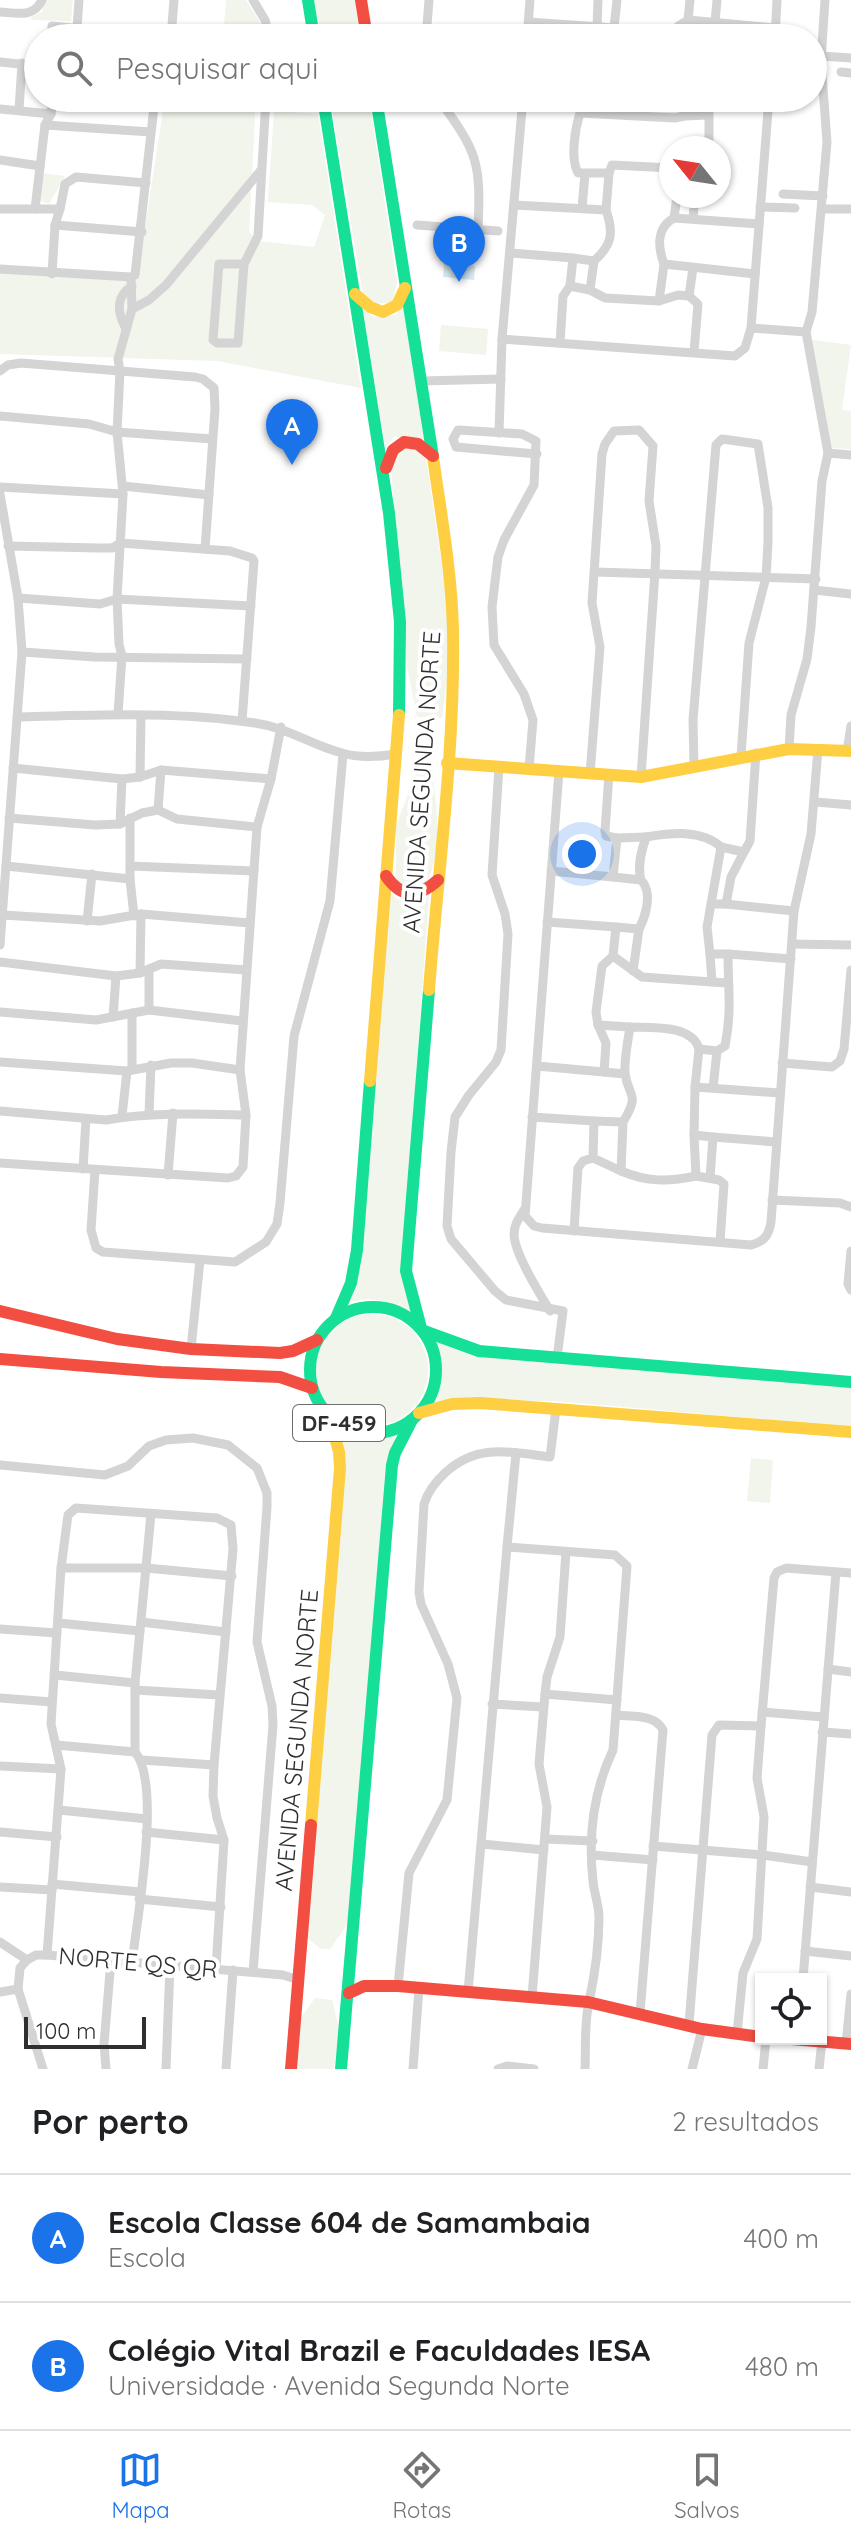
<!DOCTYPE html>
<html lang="pt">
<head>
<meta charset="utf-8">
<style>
  :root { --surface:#fff; --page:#f6f6f6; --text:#202124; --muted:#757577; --line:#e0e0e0; --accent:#1a73e8 }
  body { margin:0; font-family:Quicksand,sans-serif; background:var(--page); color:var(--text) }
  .controls { position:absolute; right:24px; bottom:24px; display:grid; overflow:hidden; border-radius:0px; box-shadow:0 2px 6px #0004 }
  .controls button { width:72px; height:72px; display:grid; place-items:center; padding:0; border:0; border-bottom:2px solid var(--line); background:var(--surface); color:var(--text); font:40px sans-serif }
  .compass { position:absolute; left:659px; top:136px; width:72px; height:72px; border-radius:50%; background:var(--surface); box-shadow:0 2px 6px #0004; rotate:300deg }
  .scale { position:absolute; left:24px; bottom:20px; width:122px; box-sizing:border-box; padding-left:8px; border:4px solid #2f2f2f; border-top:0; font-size:22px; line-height:28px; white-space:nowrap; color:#2f2f2f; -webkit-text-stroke:6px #fff; paint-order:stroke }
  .you { position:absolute; left:582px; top:854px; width:28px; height:28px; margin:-20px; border:6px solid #fff; border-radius:50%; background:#1a73e8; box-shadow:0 0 0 12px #1a73e833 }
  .badge { display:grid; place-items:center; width:52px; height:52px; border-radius:50%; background:var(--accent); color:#fff; font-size:26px; font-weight:700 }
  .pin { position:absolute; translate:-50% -66px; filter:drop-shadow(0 2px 4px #0008) }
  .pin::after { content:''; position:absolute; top:42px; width:28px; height:24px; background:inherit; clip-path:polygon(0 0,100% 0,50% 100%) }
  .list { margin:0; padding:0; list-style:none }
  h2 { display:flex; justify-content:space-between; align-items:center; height:104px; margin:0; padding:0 32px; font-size:34px }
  h2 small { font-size:26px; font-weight:400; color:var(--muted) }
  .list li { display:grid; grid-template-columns:52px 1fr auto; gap:24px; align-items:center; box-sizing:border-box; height:128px; padding:0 32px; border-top:2px solid var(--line) }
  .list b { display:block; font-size:30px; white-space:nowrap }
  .list p { margin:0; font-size:26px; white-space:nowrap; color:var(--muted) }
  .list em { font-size:26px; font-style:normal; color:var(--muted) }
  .icon { flex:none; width:44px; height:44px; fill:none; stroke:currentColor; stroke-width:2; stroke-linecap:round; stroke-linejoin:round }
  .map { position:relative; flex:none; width:851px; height:2069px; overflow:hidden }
  .search { position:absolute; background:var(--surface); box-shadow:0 2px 6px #0004; left:24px; right:24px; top:24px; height:88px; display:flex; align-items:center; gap:20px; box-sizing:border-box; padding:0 28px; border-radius:44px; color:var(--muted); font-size:30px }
  .sheet { height:360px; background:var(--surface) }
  nav { display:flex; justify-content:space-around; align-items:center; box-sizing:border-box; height:112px; border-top:2px solid var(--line); background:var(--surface); font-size:22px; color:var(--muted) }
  nav a { display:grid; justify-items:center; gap:4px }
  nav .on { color:var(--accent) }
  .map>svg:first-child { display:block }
  .green { fill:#f1f5ec }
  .water { fill:#d8eaf3 }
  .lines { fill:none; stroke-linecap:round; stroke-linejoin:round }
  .street { stroke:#d4d4d4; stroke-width:9 }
  .fast { stroke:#16e098; stroke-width:12 }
  .slow { stroke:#ffcf43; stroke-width:12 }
  .jam { stroke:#f24e42; stroke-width:12 }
  .labels { text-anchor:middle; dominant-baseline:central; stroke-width:8; stroke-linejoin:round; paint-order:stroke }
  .shield { fill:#fff; stroke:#6d6d6d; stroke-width:2 }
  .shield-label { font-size:22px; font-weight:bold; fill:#2f2f2f }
  .street-label { font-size:24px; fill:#2f2f2f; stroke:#fff }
</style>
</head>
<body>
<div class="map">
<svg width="851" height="2069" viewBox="0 0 851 2069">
  <rect width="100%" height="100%" fill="#fff"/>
  <!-- green -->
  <g class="green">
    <path d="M 44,0 L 73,0 L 71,21 L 31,20 L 31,17 L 42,12 Z"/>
    <path d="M 226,0 L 246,0 L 264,29 L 263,38 L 223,38 Z"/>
    <path d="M 314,0 L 355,0 L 360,38 L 320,38 Z"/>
    <path d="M 165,98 L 256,98 L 249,232 L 259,241 L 314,247 L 325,215 L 312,205 L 268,202 L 274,111 L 318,114 L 361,388 L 217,361 L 0,354 L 0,268 L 137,279 Z"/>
    <path d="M 330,98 L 369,98 L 397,282 L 392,302 L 373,304 L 363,294 Z"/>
    <path d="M 41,173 L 65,176 L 49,204 L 41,201 Z"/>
    <path d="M 404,305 L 428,447 L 416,439 L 394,437 L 386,447 L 386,451 L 363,310 L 374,317 L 396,315 Z"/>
    <path d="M 441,325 L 488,329 L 486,355 L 439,351 Z"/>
    <path d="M 806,339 L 851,345 L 842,410 L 851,411 L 851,449 L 831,448 Z"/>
    <path d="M 414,446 L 426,458 L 448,607 L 449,662 L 442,718 L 417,717 L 407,666 L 391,468 C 394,452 398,448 414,446 Z"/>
    <path d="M 417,772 L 432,773 C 438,811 442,853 425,888 L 414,892 L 396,887 L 396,825 Z"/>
    <path d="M 389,890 L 396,899 L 411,904 L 427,897 L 429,893 L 403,1256 L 413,1313 C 391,1302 366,1293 343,1306 L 354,1287 Z"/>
    <circle cx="372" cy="1370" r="56"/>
    <path d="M 436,1340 L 451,1348 L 479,1355 L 851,1385 L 851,1427 L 555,1401 L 457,1400 L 430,1408 C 442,1386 443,1364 436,1340 Z"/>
    <path d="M 335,1428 L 366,1439 L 396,1435 L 385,1471 L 350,1921 L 330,1949 L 321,1949 L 306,1937 L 343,1460 Z"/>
    <path d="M 751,1458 L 773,1460 L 770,1503 L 747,1501 Z"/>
    <path d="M 315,1998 L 332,2000 L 339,2028 L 334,2069 L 297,2069 L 300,2019 Z"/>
  </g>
  <!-- water -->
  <path class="water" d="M 444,263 L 475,266 L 474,280 L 443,277 Z"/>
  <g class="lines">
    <!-- street -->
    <g class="street">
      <path d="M 253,0 L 265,20 L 270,38"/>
      <path d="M 0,12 C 17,13 34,18 42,0"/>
      <path d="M 688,20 L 690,0"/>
      <path d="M 529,22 L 614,28 L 622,38"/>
      <path d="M 715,22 L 717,0"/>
      <path d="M 597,27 L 598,0"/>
      <path d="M 77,28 L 79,0"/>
      <path d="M 614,28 L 617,0"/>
      <path d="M 51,38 L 52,26 L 171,38"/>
      <path d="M 171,38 L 174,0"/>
      <path d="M 426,38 L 429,0"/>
      <path d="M 527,38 L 530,0"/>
      <path d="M 677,38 L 678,26 L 688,20 L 775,28"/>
      <path d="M 775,38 L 777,0"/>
      <path d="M 821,56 L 851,58"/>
      <path d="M 0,62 L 38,66"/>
      <path d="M 841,72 L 851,73"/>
      <path d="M 438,98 C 478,153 481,161 478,230"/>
      <path d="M 523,98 L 502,339 L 735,356 L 745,348 L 751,328 L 769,98"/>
      <path d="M 709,98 L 709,148"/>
      <path d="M 0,109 L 51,114"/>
      <path d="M 19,110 L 22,63"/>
      <path d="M 589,112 L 592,98"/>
      <path d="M 609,113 L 609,98"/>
      <path d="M 684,116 L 708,115"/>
      <path d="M 45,125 L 151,132"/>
      <path d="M 0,160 L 40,166"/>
      <path d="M 609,173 L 578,173 C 570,158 575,129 580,113 L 675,118 L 684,116 L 685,98"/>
      <path d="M 783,194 L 823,196"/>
      <path d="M 514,205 L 606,210 C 614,233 612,245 594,261 L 573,258"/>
      <path d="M 760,207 L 795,208"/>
      <path d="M 582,208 L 585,174"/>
      <path d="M 0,209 L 60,209 L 55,225 L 52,274"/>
      <path d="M 35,209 L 45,125 L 51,114 L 53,98"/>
      <path d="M 60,209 L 65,184 L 76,177 L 146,183"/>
      <path d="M 822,209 L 851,209"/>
      <path d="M 606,210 L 609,173 L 612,165 L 671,168"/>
      <path d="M 674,218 L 677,196"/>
      <path d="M 693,218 L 695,196"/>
      <path d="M 55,225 L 142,232"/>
      <path d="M 417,225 L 498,231"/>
      <path d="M 511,253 L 573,258 L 570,286 L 563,296 L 560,343"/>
      <path d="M 244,264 L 238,343 L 217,343 L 213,340 L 219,264 L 244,264 L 258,236 L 266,98"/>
      <path d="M 693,268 L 689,296 L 698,304 L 694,352"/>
      <path d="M 0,269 L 131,277 L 135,275 L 155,98"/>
      <path d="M 755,274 L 664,264 C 658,248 656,228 674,218 L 759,224"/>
      <path d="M 570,286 L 590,290 L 605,298 L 659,301 L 678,295 L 689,296"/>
      <path d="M 590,290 L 594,261"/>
      <path d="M 659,301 L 664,264"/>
      <path d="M 132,309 L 149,300 L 166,285 L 261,170"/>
      <path d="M 751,328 L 806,332 L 812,312 L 827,142 L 821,61 L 825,0"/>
      <path d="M 126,329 C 117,312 115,297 132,286"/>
      <path d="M 0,371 L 8,365 L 21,363 L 195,377 L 203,379 L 214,388 L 215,409 L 205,549"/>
      <path d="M 421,381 L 501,379"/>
      <path d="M 0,416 L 89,424 L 117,432 L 212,439"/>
      <path d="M 499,433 L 502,339"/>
      <path d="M 828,453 L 851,455"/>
      <path d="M 123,486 L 209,495"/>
      <path d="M 0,487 L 123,494"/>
      <path d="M 0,494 L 18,598 L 22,652 L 0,945"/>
      <path d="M 8,546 L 99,548 L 112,548 L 121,543 L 230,551 L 252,558 L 254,561 L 242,721"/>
      <path d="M 595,572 L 816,579"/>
      <path d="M 814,590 L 851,594"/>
      <path d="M 18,598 L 100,604 L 117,599 L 251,606"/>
      <path d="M 22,652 L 95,657 L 247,659"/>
      <path d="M 118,714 L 122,656 L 119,644 L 117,599 L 123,494 L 117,432 L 120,371 L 118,359 L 132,309 L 131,277"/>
      <path d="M 141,716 L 140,777 L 161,770 L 271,779"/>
      <path d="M 17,717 C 96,715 177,711 255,723 C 290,728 310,745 342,753 C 359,758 378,757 396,754"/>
      <path d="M 789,749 L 791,715 L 807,659 L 811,627 L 822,481 L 828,453 L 806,332"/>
      <path d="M 847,751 L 851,726"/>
      <path d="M 694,766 L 693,720 L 716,445 L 722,439 L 758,444 L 768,508 L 768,543 L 766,577 L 749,643 L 741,756"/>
      <path d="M 499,767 L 492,875 L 505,914 L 508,934 L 501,1050 L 496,1062 L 469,1095 L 455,1117 L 451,1152 L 447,1226 L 451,1239 L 495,1291 L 506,1300 L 563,1311 L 557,1358"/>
      <path d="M 13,768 L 122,779 L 140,777"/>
      <path d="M 529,769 L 533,720 L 524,694 L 494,645 L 492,607 L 498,557 L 504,540 L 534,485 L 536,441 L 522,434 L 458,430 L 453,439 L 456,447 L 537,454"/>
      <path d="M 559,771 L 525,1216 L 534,1226 L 542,1228 L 751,1245 C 764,1242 769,1235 771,1222 L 794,911 L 811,834 L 818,749"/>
      <path d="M 590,774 L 600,647 L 592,603 L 602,454 L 605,444 L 614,431 L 639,430 L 653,446 L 649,501 L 656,546 L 655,572 L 641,777"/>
      <path d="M 609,774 L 605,831 L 606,836 L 617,838"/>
      <path d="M 816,802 L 851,805"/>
      <path d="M 158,810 L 161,770"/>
      <path d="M 9,818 L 95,825 L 120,824 L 142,813 L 158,810 L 177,819 L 257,827"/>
      <path d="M 130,818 L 130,879 L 134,916"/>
      <path d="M 120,824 L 122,779"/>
      <path d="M 646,837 C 671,833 701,829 721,847"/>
      <path d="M 744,852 L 750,841 L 756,753"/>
      <path d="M 6,866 L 130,879"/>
      <path d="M 130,866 L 254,871"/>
      <path d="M 551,871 L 613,877"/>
      <path d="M 726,904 L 794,911"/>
      <path d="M 3,915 L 100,921 L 141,914 L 250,923"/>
      <path d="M 87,921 L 92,874"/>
      <path d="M 547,922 L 616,927"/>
      <path d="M 639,929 C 645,918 651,898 645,886 C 640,876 642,886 640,875 C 638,862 642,849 646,837 L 617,838 L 613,877 L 641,880"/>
      <path d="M 792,944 L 851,945"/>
      <path d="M 710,954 L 707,927 L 721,847 L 744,852 L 731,877 L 726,904 L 712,904"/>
      <path d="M 728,954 L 791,959"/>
      <path d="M 0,962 L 116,976 L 140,973 L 161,964 L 246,970"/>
      <path d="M 633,971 L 639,929 L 616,927 L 613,956 L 642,977 L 712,982"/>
      <path d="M 140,973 L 141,914"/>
      <path d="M 149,1010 L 149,969"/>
      <path d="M 0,1012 L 96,1020 L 149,1010 L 242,1021"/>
      <path d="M 132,1013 L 132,1070"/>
      <path d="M 113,1017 L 116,976"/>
      <path d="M 598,1025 L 596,1012 L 602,966 L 613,956"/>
      <path d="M 630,1027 C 650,1028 692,1024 699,1049"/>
      <path d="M 717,1051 L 725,1046 C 732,1011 728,989 728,954 L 710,954 L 712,982 L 728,983"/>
      <path d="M 0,1062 L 127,1071 L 171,1063 L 192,1063 L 240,1070"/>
      <path d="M 782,1063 L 832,1067 L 840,1061 L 844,1049 L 851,970"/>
      <path d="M 537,1066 L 604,1072"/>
      <path d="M 713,1088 L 717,1051 L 699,1049 L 695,1087 L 779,1093"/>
      <path d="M 0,1111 L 106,1120 C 153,1112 199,1114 246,1115"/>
      <path d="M 149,1114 L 151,1065"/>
      <path d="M 122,1116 L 127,1071"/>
      <path d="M 532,1117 L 594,1121"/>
      <path d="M 623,1122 C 641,1092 628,1098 625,1073 C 624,1059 628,1041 630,1027 L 598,1025 L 606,1043 L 604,1072 L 625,1074"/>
      <path d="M 694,1135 L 695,1087"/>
      <path d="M 713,1137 L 776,1142"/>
      <path d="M 0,1163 L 228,1178 L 236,1176 L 243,1167 L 246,1115 L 240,1070 L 257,827 L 271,779 L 281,727"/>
      <path d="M 83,1169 L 86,1119"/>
      <path d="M 95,1170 L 91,1230 L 96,1248 L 103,1252 L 235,1262 L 266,1242 L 277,1224 L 280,1203 L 294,1036 L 330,901 L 343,754"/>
      <path d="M 621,1171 C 647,1182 668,1182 696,1176"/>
      <path d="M 168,1175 L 173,1113"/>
      <path d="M 710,1178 L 713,1137 L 694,1135 L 696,1176 L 719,1180 L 724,1184 L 720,1242"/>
      <path d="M 772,1200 L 840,1203 L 851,1207"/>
      <path d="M 524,1210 C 519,1218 514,1225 514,1234 C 514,1253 540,1294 550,1311"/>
      <path d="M 574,1231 L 578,1168 L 583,1161 L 593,1158 L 621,1171 L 623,1122 L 594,1121 L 593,1158"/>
      <path d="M 851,1251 L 848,1284 L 851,1290"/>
      <path d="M 191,1349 L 200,1260"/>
      <path d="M 0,1465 L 105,1475 L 128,1466 L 149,1446 L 166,1440 L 193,1438 L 228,1445 L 257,1468 L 267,1493 L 267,1507 L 257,1642 L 272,1706 L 273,1725 L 253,1972"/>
      <path d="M 507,1547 L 516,1453"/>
      <path d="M 566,1552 L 560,1637 L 547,1677 L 545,1694 L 617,1700"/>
      <path d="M 61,1568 L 146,1568 L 232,1576"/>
      <path d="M 141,1622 L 226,1632"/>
      <path d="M 58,1623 L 140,1631"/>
      <path d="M 0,1629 L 57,1633"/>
      <path d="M 828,1669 L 851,1672"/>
      <path d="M 55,1675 L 135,1683"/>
      <path d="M 135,1690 L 219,1695"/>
      <path d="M 0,1698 L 52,1702"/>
      <path d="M 492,1704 L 543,1707"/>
      <path d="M 762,1712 L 823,1717"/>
      <path d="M 617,1715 C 633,1717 655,1714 663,1730 L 640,2013"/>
      <path d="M 822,1732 L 851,1734"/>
      <path d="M 56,1745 L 135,1752"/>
      <path d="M 142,1760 L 214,1765"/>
      <path d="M 0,1766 L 61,1769"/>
      <path d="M 59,1810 L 147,1819"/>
      <path d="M 0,1832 L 57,1837"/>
      <path d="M 146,1832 L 224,1840"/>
      <path d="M 545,1839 L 593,1841"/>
      <path d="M 482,1844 L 544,1850"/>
      <path d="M 653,1846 L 763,1855 L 812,1862"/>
      <path d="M 592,1855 L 653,1860"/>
      <path d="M 52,1884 L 140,1892"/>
      <path d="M 0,1887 L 52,1890"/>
      <path d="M 810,1887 L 851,1892"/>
      <path d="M 139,1899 L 221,1907"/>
      <path d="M 0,1942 L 27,1960 L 36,1955 L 47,1955 L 283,1975 L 299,1980"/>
      <path d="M 805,1951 L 851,1956"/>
      <path d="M 47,1955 L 61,1769 L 51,1724 L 61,1568 L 68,1515 L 76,1508 L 217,1518 L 231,1525 L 233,1549 L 214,1765 L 213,1796 L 217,1818 L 224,1840 L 216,1968"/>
      <path d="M 27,1960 L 20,1968 L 18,1989 L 43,2069"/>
      <path d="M 132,1963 C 137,1919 162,1783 135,1752 L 135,1683 L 151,1514"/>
      <path d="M 803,1979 L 836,1572"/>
      <path d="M 398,1986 L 409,1873 L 447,1800 L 457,1698 L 448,1664 L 421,1604 L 419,1592 L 424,1504 C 428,1491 436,1481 446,1472 C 478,1443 511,1452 550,1457 L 556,1409"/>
      <path d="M 0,1992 L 18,1989"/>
      <path d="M 468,1992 L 507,1547 L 615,1555 L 627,1566 L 613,1750 C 594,1790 588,1836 593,1881 C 594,1893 599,1905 599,1917 C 599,1946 595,1974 589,2002 C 584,2023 586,2048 585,2069"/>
      <path d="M 532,1997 L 547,1807 L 539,1764 L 545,1694"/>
      <path d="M 689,2024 L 712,1735 L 719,1725 L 761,1726 L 774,1578 L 777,1572 L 786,1568 L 851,1573"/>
      <path d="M 737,2034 L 743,1973 L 757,1939 L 764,1817 L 757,1778 L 761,1726"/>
      <path d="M 846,2044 L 851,1994"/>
      <path d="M 106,2069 L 104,2044 L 111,1960"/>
      <path d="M 166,2069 L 170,1965"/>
      <path d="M 226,2069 L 233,1970"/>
      <path d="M 413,2069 L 419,1988"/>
      <path d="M 498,2069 L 507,2066 L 534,2069"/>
      <path d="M 692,2069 L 702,2029"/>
      <path d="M 763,2069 L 766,2039"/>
      <path d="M 819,2069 L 822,2041"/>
    </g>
    <!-- fast -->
    <g class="fast">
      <path d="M 308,0 L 314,38"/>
      <path d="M 323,98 L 389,513 L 400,622 L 399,715"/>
      <path d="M 376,98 L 433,457"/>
      <circle cx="373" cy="1370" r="63"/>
      <path d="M 336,1318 L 351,1283 L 357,1250 L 370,1081"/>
      <path d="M 421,1328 L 406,1271 L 429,990"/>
      <path d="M 424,1331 L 479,1351 L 851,1382"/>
      <path d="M 341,2069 L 392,1465 L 395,1453 L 412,1420"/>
    </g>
    <!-- slow -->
    <g class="slow">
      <path d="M 355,294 L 370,307 L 383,312 L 397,305 L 405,288"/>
      <path d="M 447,763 L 641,777 L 789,749 L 851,751"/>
      <path d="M 429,990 C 438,871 455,751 453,632 C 452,573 441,515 433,457"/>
      <path d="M 370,1081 L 399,715"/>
      <path d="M 419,1413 L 452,1404 L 480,1403 L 851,1432"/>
      <path d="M 311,1825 L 340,1468 L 339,1452 L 329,1416"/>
    </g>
    <!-- jam -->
    <g class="jam">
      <path d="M 361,0 L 367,38"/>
      <path d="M 386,468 L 393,450 L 404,442 L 418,444 L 433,456"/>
      <path d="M 386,876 C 402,899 418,898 438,880"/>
      <path d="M 0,1311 L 117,1339 L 191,1349 L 280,1353 L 293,1351 L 317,1340"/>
      <path d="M 0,1359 L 161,1372 L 280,1377 L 312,1388"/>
      <path d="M 349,1993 L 364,1986 L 398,1986 L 588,2002 L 702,2029 L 761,2037"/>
      <path d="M 791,2039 L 851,2044"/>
      <path d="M 291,2069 L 311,1825"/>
    </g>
  </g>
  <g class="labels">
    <!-- shield labels -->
    <rect class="shield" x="293" y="1405" width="92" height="36" rx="6"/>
    <g class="shield-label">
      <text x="339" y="1423">DF-459</text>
    </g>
    <!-- street labels -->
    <g class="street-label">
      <text transform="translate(421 782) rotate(-86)">AVENIDA SEGUNDA NORTE</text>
      <text transform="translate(296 1740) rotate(-85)">AVENIDA SEGUNDA NORTE</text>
      <text transform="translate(138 1962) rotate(5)">NORTE QS QR</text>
    </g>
  </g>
</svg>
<div class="controls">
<button><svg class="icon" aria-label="locate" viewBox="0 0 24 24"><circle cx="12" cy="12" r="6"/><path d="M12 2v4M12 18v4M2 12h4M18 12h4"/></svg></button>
</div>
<svg class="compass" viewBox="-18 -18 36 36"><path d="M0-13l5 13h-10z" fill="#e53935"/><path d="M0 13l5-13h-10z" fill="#757577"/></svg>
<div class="scale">100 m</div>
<div class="you"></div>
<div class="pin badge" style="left:292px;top:465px">A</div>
<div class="pin badge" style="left:459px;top:282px">B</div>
<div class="search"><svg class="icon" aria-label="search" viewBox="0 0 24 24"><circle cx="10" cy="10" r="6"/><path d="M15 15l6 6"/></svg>Pesquisar aqui</div>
</div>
<section class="sheet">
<h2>Por perto<small>2 resultados</small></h2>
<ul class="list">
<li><span class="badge">A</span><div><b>Escola Classe 604 de Samambaia</b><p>Escola</p></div><em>400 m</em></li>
<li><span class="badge">B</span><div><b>Colégio Vital Brazil e Faculdades IESA</b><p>Universidade · Avenida Segunda Norte</p></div><em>480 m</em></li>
</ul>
</section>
<nav>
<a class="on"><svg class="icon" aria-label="map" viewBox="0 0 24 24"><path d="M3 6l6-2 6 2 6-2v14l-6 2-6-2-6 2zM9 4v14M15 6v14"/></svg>Mapa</a>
<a><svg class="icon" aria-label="directions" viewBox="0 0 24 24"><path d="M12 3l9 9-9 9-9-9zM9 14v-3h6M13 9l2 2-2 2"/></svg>Rotas</a>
<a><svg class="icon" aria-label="saved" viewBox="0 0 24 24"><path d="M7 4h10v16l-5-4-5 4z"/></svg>Salvos</a>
</nav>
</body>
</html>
